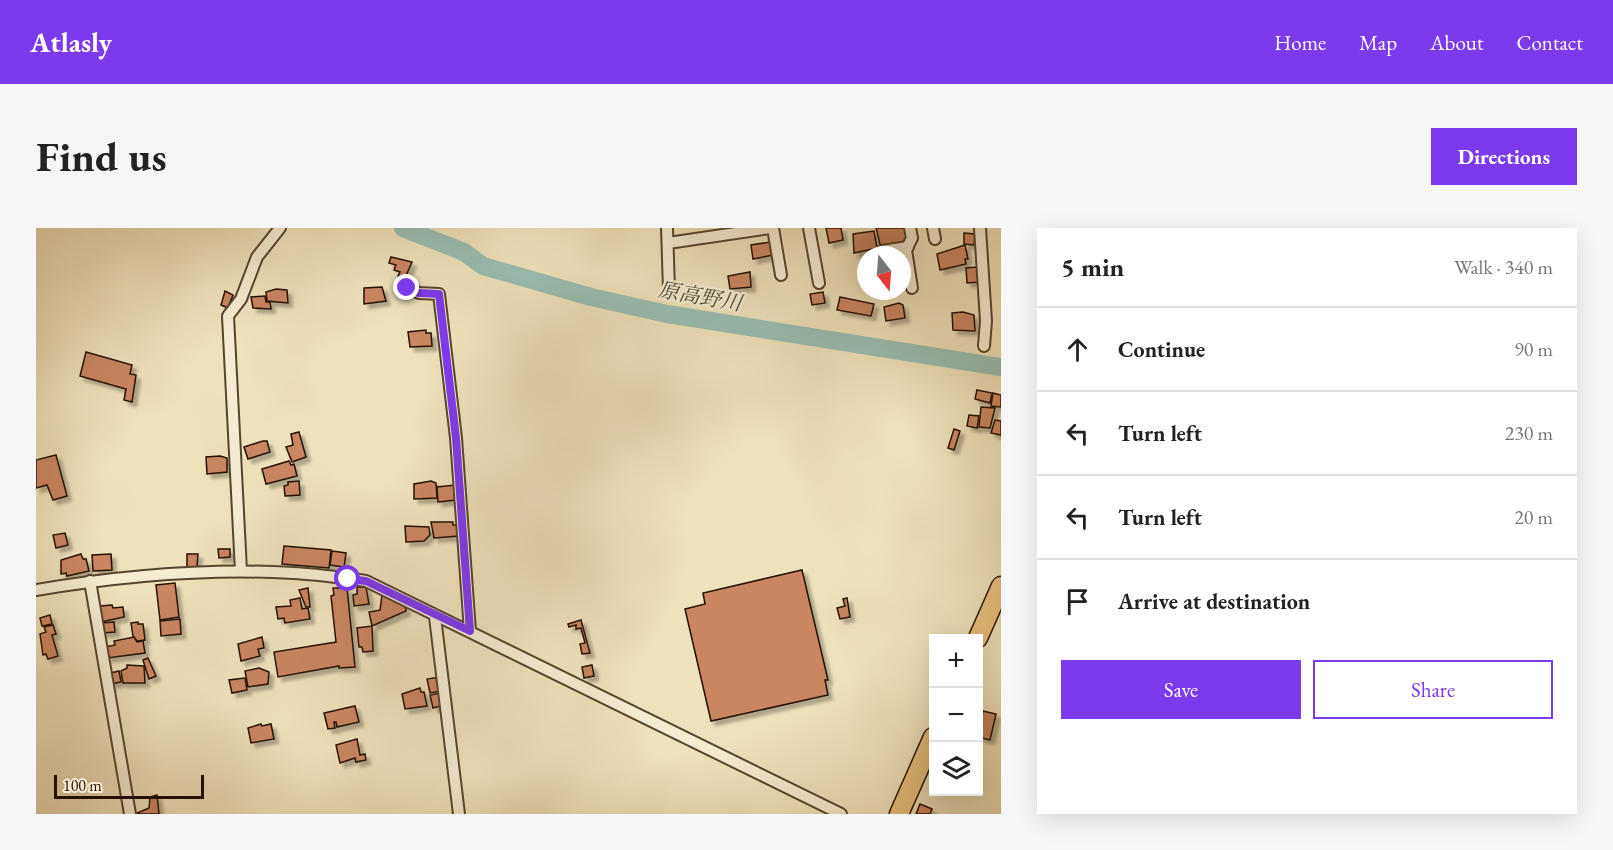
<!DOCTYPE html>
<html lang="en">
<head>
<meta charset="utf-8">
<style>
  :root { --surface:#fff; --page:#f6f6f6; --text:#222; --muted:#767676; --line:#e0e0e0; --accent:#7c3aed }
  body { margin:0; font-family:"EB Garamond","Noto Serif JP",serif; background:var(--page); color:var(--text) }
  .controls { position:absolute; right:18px; bottom:18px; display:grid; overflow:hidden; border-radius:0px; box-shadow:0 6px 24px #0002 }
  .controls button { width:54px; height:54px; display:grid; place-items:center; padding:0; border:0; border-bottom:2px solid var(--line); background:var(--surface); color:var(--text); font:30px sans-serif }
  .compass { position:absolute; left:821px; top:18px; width:54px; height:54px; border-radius:50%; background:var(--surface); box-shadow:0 6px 24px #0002; rotate:163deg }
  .scale { position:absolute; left:18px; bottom:15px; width:150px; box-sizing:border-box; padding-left:6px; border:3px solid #241100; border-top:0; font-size:16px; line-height:21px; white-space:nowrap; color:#241100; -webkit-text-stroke:4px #f4ecd2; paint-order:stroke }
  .stop { position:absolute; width:18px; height:18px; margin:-14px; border:4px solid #7c3aed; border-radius:50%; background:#fff }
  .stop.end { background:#7c3aed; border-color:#fff; box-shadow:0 2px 6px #0008 }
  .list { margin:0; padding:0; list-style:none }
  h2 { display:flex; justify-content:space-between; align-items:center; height:78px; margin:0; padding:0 24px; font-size:26px }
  h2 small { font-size:20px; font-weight:400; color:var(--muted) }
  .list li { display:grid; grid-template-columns:39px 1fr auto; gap:18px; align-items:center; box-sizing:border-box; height:84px; padding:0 24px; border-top:2px solid var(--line) }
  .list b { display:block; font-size:22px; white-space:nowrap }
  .list em { font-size:20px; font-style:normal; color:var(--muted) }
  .actions { display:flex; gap:12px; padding:18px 24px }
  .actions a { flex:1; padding:14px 0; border:2px solid var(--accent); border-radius:0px; text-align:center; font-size:21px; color:var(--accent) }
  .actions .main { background:var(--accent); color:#fff }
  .icon { flex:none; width:33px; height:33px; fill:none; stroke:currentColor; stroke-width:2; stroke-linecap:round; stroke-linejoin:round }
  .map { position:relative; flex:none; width:965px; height:586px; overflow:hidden; border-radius:0px }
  header { display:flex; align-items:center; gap:36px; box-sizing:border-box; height:84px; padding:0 30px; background:var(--accent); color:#fff }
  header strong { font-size:28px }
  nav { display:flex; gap:33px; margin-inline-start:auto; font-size:21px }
  .intro { display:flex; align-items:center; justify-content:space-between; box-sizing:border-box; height:144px; padding:0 36px }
  h1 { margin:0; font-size:42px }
  .button { padding:15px 27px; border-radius:0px; background:var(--accent); color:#fff; font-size:21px; font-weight:700 }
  main { display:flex; gap:36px; padding:0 36px }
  aside { flex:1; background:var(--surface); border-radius:0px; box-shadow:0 6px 24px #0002 }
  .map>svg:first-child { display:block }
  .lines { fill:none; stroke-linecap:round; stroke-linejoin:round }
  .river { stroke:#99bdb3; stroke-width:18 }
  .building { fill:#c98660; stroke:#241100; stroke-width:1.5; filter:url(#shadow) }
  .minor-casing { stroke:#56452e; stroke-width:14 }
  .trunk-casing { stroke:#241100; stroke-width:21 }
  .minor { stroke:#f4ecd2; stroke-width:10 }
  .trunk { stroke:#e7c17d; stroke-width:18 }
  .route { stroke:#7c3aed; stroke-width:8 }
  .labels { text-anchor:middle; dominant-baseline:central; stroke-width:5; stroke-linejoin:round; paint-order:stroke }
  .water-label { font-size:21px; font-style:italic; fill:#4d4d3f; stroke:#f4ecd2 }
</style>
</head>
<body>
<header>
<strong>Atlasly</strong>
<nav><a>Home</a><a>Map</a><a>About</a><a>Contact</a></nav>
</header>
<div class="intro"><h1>Find us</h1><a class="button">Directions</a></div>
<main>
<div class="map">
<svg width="965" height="586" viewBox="0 0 965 586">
  <defs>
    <filter id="shadow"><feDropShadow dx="4.5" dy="4.5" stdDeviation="1.5" flood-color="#0004"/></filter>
  </defs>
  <rect width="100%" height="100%" fill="#eee2ba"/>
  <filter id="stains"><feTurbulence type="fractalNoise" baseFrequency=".00333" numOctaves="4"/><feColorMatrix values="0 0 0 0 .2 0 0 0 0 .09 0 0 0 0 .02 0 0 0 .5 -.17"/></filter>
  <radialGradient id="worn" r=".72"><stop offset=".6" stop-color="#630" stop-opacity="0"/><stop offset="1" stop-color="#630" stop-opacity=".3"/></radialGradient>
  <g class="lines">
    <!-- river -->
    <path class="river" d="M 367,0 L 428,24 L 447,38 L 555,69 L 631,86 L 965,139"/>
  </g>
  <!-- building -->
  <g class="building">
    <path d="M 790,0 L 805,0 L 807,12 L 793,15 Z"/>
    <path d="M 840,0 L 869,0 L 872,12 L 845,20 Z"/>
    <path d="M 838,3 L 841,20 L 818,25 L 817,6 Z"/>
    <path d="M 928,5 L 939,6 L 938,17 L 928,16 Z"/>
    <path d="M 734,14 L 737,27 L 717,31 L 715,17 Z"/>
    <path d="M 929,17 L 932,31 L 929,31 L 930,36 L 904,42 L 901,26 Z"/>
    <path d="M 355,29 L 376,34 L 369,50 L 371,56 L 368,56 L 368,49 L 362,48 L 364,44 L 358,42 L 360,37 L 353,35 Z"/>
    <path d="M 941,39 L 942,54 L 931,55 L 930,40 Z"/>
    <path d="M 714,44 L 715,59 L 694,61 L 692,48 Z"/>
    <path d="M 346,59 L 350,73 L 328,76 L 328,60 Z"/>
    <path d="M 240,61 L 251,62 L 252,75 L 231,73 L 230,64 Z"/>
    <path d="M 189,63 L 197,67 L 192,80 L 185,77 Z"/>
    <path d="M 787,64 L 789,75 L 776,77 L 774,66 Z"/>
    <path d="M 229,68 L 230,74 L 234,74 L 235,81 L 217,80 L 215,69 Z"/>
    <path d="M 804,69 L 838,76 L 835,88 L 801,82 Z"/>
    <path d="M 863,75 L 867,77 L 869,90 L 850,93 L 848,79 Z"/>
    <path d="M 927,84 L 938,87 L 939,103 L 917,102 L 916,85 Z"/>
    <path d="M 390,102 L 390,105 L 395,105 L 396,118 L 374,119 L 372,104 Z"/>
    <path d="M 50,124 L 96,137 L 94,146 L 100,147 L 96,174 L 88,172 L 90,161 L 44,148 Z"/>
    <path d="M 941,162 L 956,165 L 954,175 L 939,171 Z"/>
    <path d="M 957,165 L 965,167 L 965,179 L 955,178 Z"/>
    <path d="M 945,179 L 959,180 L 954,200 L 943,199 Z"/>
    <path d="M 933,187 L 943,188 L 941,200 L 931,198 Z"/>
    <path d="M 959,192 L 965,193 L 965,207 L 955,205 Z"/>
    <path d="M 918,201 L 924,203 L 918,222 L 912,220 Z"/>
    <path d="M 263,204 L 270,229 L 256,234 L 250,219 L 257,217 L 255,206 Z"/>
    <path d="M 227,213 L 231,213 L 234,224 L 212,231 L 208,219 Z"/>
    <path d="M 20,227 L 31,268 L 17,272 L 11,257 L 0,260 L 0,232 Z"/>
    <path d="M 184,228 L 191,230 L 191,244 L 171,246 L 170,229 Z"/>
    <path d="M 253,233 L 255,237 L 258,236 L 261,248 L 230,256 L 226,241 Z"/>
    <path d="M 263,253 L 264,267 L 249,268 L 248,258 L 252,257 L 252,254 Z"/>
    <path d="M 395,253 L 400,255 L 401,270 L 378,271 L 378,256 Z"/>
    <path d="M 419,257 L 420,272 L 402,274 L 401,259 Z"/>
    <path d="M 395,294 L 417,294 L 417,297 L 422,297 L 423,308 L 398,310 Z"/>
    <path d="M 369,298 L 393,299 L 394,307 L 388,313 L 370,314 Z"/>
    <path d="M 29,305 L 32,317 L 20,320 L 17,307 Z"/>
    <path d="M 248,318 L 295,322 L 293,340 L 246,336 Z"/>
    <path d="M 182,321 L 194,321 L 194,329 L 183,330 Z"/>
    <path d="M 296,323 L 310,325 L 308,339 L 294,337 Z"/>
    <path d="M 45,326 L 47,331 L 50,331 L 53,343 L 31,348 L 30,345 L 25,346 L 25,332 Z"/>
    <path d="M 75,326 L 76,342 L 57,343 L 56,327 Z"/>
    <path d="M 151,326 L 162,326 L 161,339 L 151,339 Z"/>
    <path d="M 766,342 L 792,452 L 789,452 L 792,467 L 675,493 L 649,381 L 669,376 L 667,365 Z"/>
    <path d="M 139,355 L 143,389 L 124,392 L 120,357 Z"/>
    <path d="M 321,359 L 330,359 L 333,376 L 318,378 L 317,367 L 321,366 Z"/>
    <path d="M 272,360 L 274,379 L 270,379 L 263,362 Z"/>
    <path d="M 297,360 L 311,360 L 319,439 L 303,440 L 303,438 L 242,449 L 238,424 L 300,414 L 295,368 L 298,367 Z"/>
    <path d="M 346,367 L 364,375 L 370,380 L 370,383 L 336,398 L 333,384 L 344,382 Z"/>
    <path d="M 264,370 L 266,381 L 272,380 L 274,391 L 249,395 L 248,390 L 242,391 L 240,379 L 255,378 L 254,372 Z"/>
    <path d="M 811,370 L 814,389 L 804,391 L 801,380 L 809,378 L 807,371 Z"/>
    <path d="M 76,377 L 77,380 L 87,379 L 88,389 L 65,394 L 64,378 Z"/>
    <path d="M 14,387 L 16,396 L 6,398 L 4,390 Z"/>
    <path d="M 144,391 L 145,406 L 125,408 L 124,393 Z"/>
    <path d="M 545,392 L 554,425 L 546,426 L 544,416 L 549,415 L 545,400 L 540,401 L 540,397 L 533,399 L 532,396 Z"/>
    <path d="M 78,394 L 79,404 L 66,405 L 65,395 Z"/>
    <path d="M 102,394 L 102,396 L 107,396 L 109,412 L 101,413 L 97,408 L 95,395 Z"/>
    <path d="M 17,397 L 20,406 L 16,407 L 22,428 L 12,431 L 10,426 L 7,427 L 4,406 L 10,404 L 8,399 Z"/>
    <path d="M 336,398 L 337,423 L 327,424 L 326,419 L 323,419 L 321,400 Z"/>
    <path d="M 98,409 L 101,414 L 107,413 L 109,425 L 71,430 L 69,419 L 79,417 L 78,413 Z"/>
    <path d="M 226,409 L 228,420 L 222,421 L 224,428 L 205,433 L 202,416 Z"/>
    <path d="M 112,430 L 120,448 L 113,451 L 107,432 Z"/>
    <path d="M 91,437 L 108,438 L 109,455 L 87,455 L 85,443 L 91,440 Z"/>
    <path d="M 556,437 L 558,448 L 548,450 L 546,439 Z"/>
    <path d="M 223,440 L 233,444 L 232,456 L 212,459 L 209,443 Z"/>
    <path d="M 83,443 L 85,454 L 75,456 L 74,445 Z"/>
    <path d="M 404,449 L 406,463 L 394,465 L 391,451 Z"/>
    <path d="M 209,450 L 211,462 L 196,465 L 193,452 Z"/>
    <path d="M 384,460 L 385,464 L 388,464 L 391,478 L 369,481 L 366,466 Z"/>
    <path d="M 405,465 L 408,477 L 397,480 L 394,467 Z"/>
    <path d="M 319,478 L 323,494 L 301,499 L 300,494 L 298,494 L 299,500 L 292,501 L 288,485 Z"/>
    <path d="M 947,483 L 960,486 L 954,512 L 942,509 Z"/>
    <path d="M 225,496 L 226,498 L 235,496 L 238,511 L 215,515 L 212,500 Z"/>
    <path d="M 321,511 L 324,527 L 329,526 L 330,532 L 320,534 L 319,530 L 304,535 L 300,517 Z"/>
    <path d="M 121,567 L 123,586 L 99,586 L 113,580 L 114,569 Z"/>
    <path d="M 884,576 L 896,581 L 894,586 L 880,586 Z"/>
  </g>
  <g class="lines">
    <defs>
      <g id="minor">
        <path d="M 631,0 L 633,61"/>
        <path d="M 737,0 L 745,47"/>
        <path d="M 773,0 L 783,55"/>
        <path d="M 874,0 L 876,10 L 870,22 L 876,60"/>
        <path d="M 897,0 L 899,11"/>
        <path d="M 944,0 L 950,93 L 948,118"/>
        <path d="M 632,15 L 734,0"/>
        <path d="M 846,23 L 872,19"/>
        <path d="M 371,60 L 383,65 L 403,66 L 420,210 L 434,403"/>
        <path d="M 205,343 L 192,88 L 205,71 L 221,29 L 244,0"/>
        <path d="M 54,353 L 94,586"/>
        <path d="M 0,362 C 84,348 172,340 257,345 C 281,346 306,350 330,353 L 805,586"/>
        <path d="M 399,389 L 423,586"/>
      </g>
      <g id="trunk">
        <path d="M 942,410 L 965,358"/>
        <path d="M 863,586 L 897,509"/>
      </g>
    </defs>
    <!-- minor casing -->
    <use href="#minor" class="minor-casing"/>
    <!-- trunk casing -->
    <use href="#trunk" class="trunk-casing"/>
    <!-- minor -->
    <use href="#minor" class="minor"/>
    <!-- trunk -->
    <use href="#trunk" class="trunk"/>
  </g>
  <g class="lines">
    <!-- route -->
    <path class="route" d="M 312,351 L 330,353 L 434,403 L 420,210 L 403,66 L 383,65 L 371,60"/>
  </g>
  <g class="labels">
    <!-- water labels -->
    <g class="water-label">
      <text transform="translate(664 68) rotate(10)">原高野川</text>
    </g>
  </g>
  <rect width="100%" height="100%" filter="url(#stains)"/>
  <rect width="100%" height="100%" fill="url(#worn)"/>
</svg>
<div class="controls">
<button>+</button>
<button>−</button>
<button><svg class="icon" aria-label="layers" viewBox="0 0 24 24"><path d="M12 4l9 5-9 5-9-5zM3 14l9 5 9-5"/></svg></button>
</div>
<svg class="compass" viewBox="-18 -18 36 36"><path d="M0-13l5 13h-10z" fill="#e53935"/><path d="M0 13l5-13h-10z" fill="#767676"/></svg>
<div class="scale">100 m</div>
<div class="stop" style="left:312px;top:351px"></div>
<div class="stop end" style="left:371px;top:60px"></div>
</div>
<aside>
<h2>5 min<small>Walk · 340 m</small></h2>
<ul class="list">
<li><svg class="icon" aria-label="ahead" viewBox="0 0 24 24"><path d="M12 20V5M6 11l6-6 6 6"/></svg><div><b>Continue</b></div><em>90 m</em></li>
<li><svg class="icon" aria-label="left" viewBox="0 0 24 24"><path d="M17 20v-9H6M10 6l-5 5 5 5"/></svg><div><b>Turn left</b></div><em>230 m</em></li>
<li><svg class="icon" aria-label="left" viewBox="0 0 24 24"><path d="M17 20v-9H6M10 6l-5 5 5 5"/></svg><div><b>Turn left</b></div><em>20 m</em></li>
<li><svg class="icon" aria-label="arrive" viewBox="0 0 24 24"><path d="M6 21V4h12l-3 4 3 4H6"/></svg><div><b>Arrive at destination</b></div></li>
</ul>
<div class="actions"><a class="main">Save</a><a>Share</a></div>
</aside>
</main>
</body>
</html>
